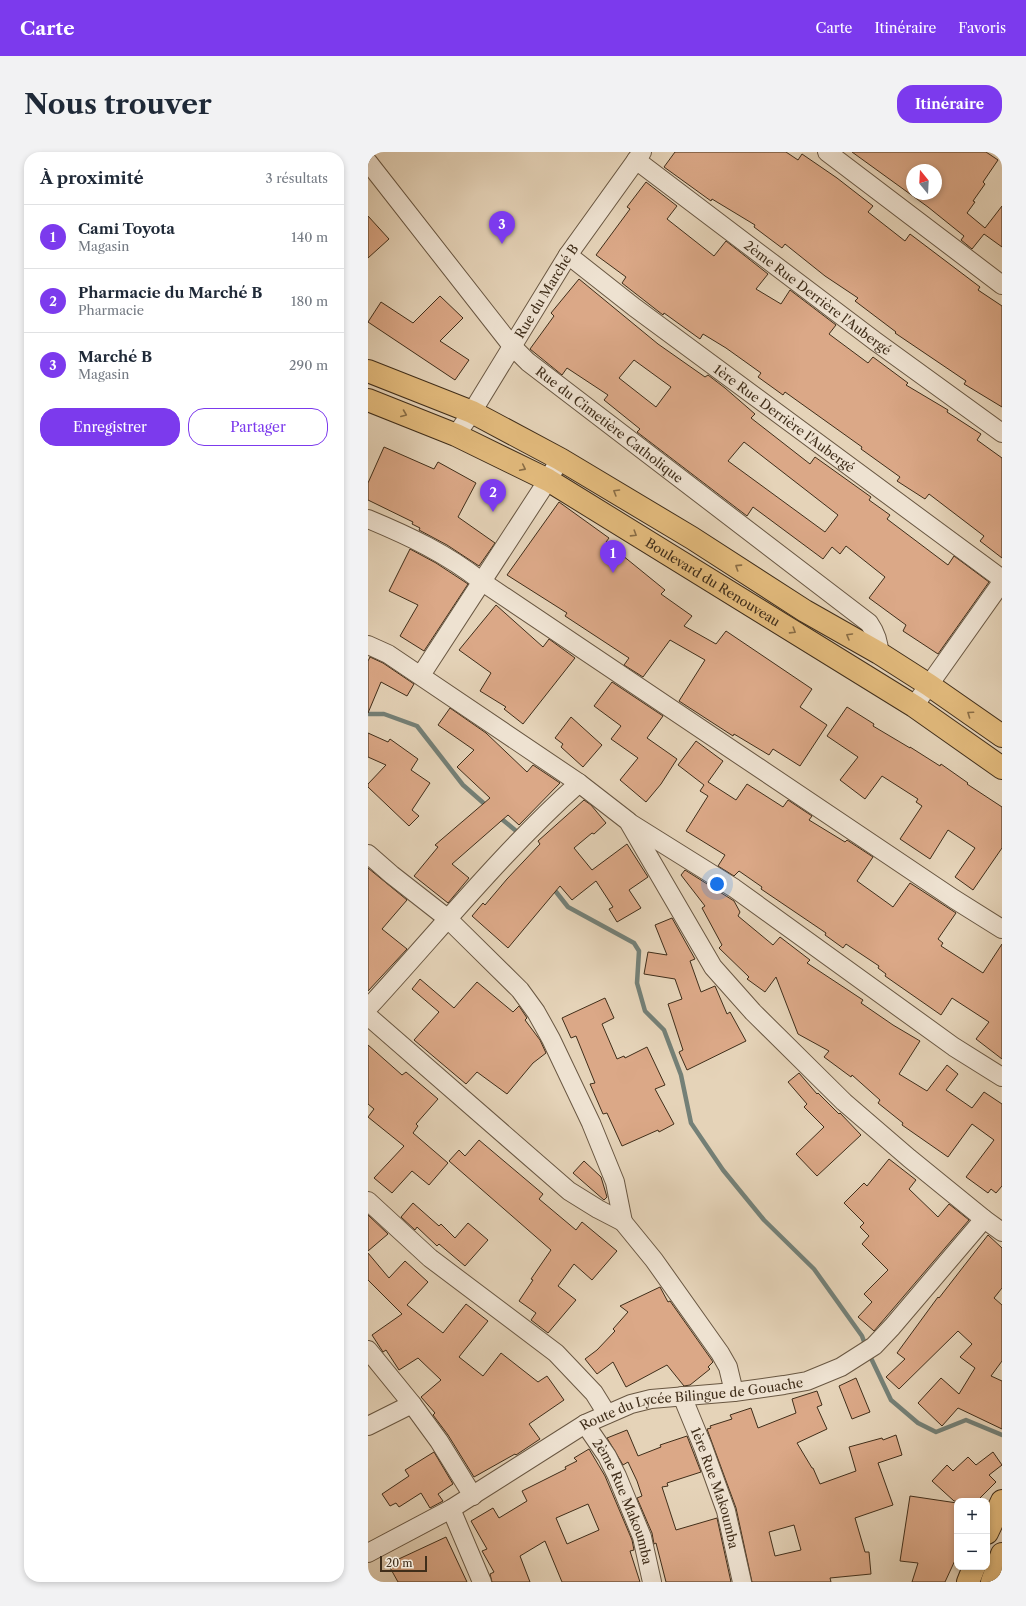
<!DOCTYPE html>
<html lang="fr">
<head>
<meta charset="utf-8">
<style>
  :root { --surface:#fff; --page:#f2f2f3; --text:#1f2937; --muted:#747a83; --line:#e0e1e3; --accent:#7c3aed }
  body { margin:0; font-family:"Libre Caslon Text",serif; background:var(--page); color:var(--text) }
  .controls { position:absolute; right:12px; bottom:12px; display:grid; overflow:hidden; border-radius:8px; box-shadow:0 2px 6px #0003 }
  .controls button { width:36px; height:36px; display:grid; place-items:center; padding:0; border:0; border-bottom:1px solid var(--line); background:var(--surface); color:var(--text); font:20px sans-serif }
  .compass { position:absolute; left:538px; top:12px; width:36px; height:36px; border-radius:50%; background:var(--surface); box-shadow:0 2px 6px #0003; rotate:342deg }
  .scale { position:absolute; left:12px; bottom:10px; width:47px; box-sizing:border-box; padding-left:4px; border:2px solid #402e1a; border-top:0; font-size:11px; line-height:14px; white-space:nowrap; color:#402e1a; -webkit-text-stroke:3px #eee2d1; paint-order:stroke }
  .you { position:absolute; left:349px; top:732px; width:14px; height:14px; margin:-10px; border:3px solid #fff; border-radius:50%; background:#1a73e8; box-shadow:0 0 0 6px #1a73e833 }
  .badge { display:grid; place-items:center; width:26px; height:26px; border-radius:50%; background:var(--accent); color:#fff; font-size:13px; font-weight:700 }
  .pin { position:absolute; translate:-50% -33px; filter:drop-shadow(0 1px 2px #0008) }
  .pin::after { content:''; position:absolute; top:21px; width:14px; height:12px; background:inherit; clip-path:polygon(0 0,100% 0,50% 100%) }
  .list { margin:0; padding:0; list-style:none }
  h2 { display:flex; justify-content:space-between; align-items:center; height:52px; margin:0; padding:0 16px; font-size:17px }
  h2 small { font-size:13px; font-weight:400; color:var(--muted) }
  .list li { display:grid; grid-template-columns:26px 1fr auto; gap:12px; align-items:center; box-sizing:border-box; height:64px; padding:0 16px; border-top:1px solid var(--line) }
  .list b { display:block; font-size:15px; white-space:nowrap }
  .list p { margin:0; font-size:13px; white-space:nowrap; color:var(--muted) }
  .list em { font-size:13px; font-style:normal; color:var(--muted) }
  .actions { display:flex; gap:8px; padding:12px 16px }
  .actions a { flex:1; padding:9px 0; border:1px solid var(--accent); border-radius:16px; text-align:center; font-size:14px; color:var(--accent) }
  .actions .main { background:var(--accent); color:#fff }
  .map { position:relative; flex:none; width:634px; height:1430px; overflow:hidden; border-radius:16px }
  header { display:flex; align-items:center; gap:24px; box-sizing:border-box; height:56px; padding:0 20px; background:var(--accent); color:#fff }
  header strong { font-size:19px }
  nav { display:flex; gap:22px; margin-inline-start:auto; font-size:14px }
  .intro { display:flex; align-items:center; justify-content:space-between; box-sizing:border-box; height:96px; padding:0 24px }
  h1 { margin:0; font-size:28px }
  .button { padding:10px 18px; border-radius:16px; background:var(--accent); color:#fff; font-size:14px; font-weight:700 }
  main { display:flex; gap:24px; padding:0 24px }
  aside { flex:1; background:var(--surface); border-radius:16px; box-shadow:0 2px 6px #0003 }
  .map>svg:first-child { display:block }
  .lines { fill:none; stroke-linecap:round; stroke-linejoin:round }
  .stream { stroke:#748077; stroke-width:4.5 }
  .building { fill:#dba887; stroke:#402e1a; fill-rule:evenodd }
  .minor-casing { stroke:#695742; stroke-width:20 }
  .major-casing { stroke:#402e1a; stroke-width:24 }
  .highway-casing { stroke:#402e1a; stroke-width:24 }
  .minor { stroke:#eee2d1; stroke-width:18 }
  .major { stroke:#e2ba7c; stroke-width:22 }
  .highway { stroke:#e2ba7c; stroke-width:22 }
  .oneway { stroke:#896d46 }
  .labels { text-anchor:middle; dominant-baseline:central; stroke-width:3; stroke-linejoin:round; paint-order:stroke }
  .street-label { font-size:13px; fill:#402e1a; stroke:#eee2d1 }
</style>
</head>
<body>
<header>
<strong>Carte</strong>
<nav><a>Carte</a><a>Itinéraire</a><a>Favoris</a></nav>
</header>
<div class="intro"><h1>Nous trouver</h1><a class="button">Itinéraire</a></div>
<main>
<aside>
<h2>À proximité<small>3 résultats</small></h2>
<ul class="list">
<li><span class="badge">1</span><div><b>Cami Toyota</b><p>Magasin</p></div><em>140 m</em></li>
<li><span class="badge">2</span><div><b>Pharmacie du Marché B</b><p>Pharmacie</p></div><em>180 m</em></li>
<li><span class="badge">3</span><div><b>Marché B</b><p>Magasin</p></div><em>290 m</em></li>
</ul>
<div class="actions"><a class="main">Enregistrer</a><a>Partager</a></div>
</aside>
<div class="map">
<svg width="634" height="1430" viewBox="0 0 634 1430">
  <rect width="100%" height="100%" fill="#e5d3b8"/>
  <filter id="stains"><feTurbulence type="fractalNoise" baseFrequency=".005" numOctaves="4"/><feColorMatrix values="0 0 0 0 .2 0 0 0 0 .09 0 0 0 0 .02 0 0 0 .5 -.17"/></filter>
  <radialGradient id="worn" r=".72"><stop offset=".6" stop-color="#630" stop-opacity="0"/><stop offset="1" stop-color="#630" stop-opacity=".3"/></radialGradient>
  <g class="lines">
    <!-- stream -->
    <g class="stream">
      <path d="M 0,562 L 16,562 L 49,574 L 95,633 L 120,655"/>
      <path d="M 130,664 L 147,678"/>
      <path d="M 185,736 L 200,755 L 266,791 L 271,799 L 269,831 L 277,859 L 296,878 L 313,923 L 323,971 L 355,1018 L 396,1068 L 446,1117 L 494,1184 L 498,1195"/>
      <path d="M 501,1202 L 523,1248 L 550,1271 L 568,1280 L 598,1268 L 634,1283"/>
    </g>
  </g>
  <!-- building -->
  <g class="building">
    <path d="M 307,0 L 418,0 L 430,8 L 434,2 L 469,26 L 505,54 L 500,60 L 537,89 L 542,82 L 612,135 L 610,138 L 634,154 L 634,255 L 596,232 L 598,229 L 527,181 L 528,180 L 487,149 L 490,146 L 457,124 L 417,92 L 414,96 L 386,75 L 387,73 L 344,47 L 343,49 L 296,15 Z"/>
    <path d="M 484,0 L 618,0 L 630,8 L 615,30 L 617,32 L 605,49 L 607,50 L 599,61 L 617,76 L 634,54 L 634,95 L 616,82 L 604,97 L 593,88 L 596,84 L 560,55 ZM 544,18 L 568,18 L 568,42 L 544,42 Z"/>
    <path d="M 278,30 L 309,54 L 299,67 L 346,104 L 358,89 L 400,122 L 388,137 L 413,152 L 422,138 L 468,173 L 461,182 L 500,211 L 505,205 L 540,231 L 538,233 L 580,258 L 579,260 L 613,282 L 609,288 L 634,306 L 634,406 L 612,389 L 616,384 L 561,342 L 557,347 L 529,329 L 532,325 L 493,297 L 494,295 L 417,240 L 415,243 L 390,225 L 393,221 L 358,196 L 335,182 L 332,187 L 296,161 L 295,163 L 254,131 L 258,125 L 228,103 L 262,57 L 259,55 Z"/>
    <path d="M 0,64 L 21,87 L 0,106 Z"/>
    <path d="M 211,127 L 290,192 L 337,225 L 340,223 L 357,236 L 387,262 L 383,266 L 442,312 L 447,305 L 503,345 L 501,348 L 522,363 L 519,367 L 580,413 L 586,404 L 621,430 L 570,502 L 535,479 L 538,473 L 501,446 L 517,425 L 478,394 L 472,402 L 464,395 L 455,407 L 385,355 L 379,364 L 269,280 L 272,277 L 236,248 L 240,243 L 199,216 L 194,223 L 162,197 L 186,164 L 183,161 ZM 266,208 L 303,235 L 288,255 L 251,226 ZM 376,290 L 470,363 L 457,380 L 360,309 Z"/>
    <path d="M 72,144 L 95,166 L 72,189 L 101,208 L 87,228 L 0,170 L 13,150 L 45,171 Z"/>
    <path d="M 16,295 L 66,317 L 70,310 L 108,331 L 90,365 L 127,391 L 111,414 L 79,393 L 51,378 L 52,376 L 44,372 L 45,370 L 0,348 L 0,331 Z"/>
    <path d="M 191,350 L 241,386 L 238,390 L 297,438 L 293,442 L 324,464 L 316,474 L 348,492 L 358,479 L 444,537 L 432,555 L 459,573 L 432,614 L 405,597 L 401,603 L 366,582 L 365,584 L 311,549 L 337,508 L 302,488 L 275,525 L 256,513 L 261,506 L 197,464 L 199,461 L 139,423 Z"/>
    <path d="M 42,397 L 68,411 L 100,432 L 56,499 L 32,484 L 50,453 L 21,439 Z"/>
    <path d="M 128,453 L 175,495 L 181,487 L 207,506 L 155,572 L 136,557 L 138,555 L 112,539 L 123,521 L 91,498 Z"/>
    <path d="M 2,505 L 15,511 L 46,532 L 39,544 L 13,530 L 0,561 L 0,509 Z"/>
    <path d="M 244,530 L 295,564 L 279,586 L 309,607 L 293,632 L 278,650 L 252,628 L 270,606 L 243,587 L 253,574 L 226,554 Z"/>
    <path d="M 479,555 L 506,572 L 505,574 L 542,596 L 542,595 L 572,614 L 573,612 L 600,631 L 599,632 L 634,655 L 634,696 L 605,738 L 587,725 L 607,696 L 580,678 L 562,707 L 532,687 L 554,654 L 548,650 L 550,647 L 514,624 L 497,647 L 472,628 L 490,605 L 459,584 Z"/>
    <path d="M 82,556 L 118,581 L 159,620 L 165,613 L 192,631 L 151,673 L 140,663 L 84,712 L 101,726 L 80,751 L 46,724 L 70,695 L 67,693 L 122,646 L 89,615 L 106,598 L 70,573 Z"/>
    <path d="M 203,565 L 234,593 L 215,615 L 193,595 L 195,592 L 187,586 Z"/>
    <path d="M 0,581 L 20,590 L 22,587 L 50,607 L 43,618 L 62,631 L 44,658 L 51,664 L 41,674 L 0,635 L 0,632 L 18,613 L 0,605 Z"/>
    <path d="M 328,589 L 355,609 L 340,630 L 368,648 L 379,632 L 415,655 L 420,648 L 444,664 L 441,668 L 477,690 L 479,688 L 505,705 L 489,729 L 521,752 L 525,755 L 542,731 L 588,761 L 570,787 L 575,791 L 573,794 L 615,821 L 634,792 L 634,907 L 608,887 L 621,870 L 584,846 L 573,863 L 517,824 L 518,822 L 510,816 L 511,814 L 478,792 L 475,796 L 457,783 L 458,781 L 393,737 L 394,735 L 371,719 L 366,724 L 350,714 L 357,703 L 318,679 L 340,644 L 332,639 L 336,633 L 310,613 Z"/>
    <path d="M 216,648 L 223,653 L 238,671 L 226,682 L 224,681 L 206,696 L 224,718 L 259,692 L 280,725 L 261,738 L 273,756 L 249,770 L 241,757 L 245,755 L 228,729 L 204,748 L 192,734 L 140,796 L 104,764 L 115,751 L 117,753 L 139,727 L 172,692 L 170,689 Z"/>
    <path d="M 0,716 L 39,748 L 14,777 L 39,797 L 0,839 Z"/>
    <path d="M 317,718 L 366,749 L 372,760 L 370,764 L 405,793 L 412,785 L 442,808 L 439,811 L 495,848 L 493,851 L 525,873 L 552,889 L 531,922 L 559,939 L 579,913 L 590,922 L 578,938 L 604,956 L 616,940 L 634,952 L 634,1034 L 628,1041 L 623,1037 L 620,1041 L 598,1025 L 626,988 L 604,972 L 580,1005 L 534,973 L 535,971 L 510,951 L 512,948 L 484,923 L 483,925 L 456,905 L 461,899 L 430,882 L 408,825 L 397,840 L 379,827 L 381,825 L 351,796 L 354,793 L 334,756 L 337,754 L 313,723 Z"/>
    <path d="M 304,766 L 327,807 L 322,809 L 333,840 L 347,834 L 359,862 L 362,860 L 378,889 L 319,918 L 311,900 L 315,898 L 300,852 L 314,847 L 307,827 L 276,822 L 280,800 L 299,803 L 287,773 Z"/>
    <path d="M 52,827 L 86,856 L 109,830 L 145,860 L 151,854 L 159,866 L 157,868 L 172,888 L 178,901 L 165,911 L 139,942 L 109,920 L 98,932 L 46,888 L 71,860 L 44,837 Z"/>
    <path d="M 237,846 L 246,866 L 234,872 L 249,907 L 256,904 L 257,906 L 279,895 L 297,933 L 287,937 L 306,972 L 291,980 L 290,978 L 254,994 L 239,961 L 235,962 L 222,932 L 227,931 L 208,884 L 203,886 L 194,866 Z"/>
    <path d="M 0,893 L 34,923 L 38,920 L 70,947 L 48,972 L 50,974 L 45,981 L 80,1011 L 61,1033 L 44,1019 L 24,1041 L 6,1026 L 36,994 L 0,965 L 6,957 L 0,952 Z"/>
    <path d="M 431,921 L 449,942 L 450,941 L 471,962 L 472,961 L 493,983 L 449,1024 L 428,1002 L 456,975 L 436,955 L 439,952 L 420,930 Z"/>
    <path d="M 111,988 L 175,1042 L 171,1047 L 208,1078 L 214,1070 L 249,1099 L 224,1128 L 206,1112 L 190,1134 L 208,1148 L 180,1181 L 163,1168 L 168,1161 L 151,1149 L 165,1128 L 163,1127 L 183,1098 L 81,1009 L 91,998 L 97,1004 Z"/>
    <path d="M 521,1007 L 548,1028 L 541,1037 L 570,1065 L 581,1052 L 601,1068 L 506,1179 L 490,1165 L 504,1150 L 496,1142 L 520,1118 L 494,1092 L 501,1084 L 492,1075 L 496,1071 L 476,1051 L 496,1031 L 499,1034 Z"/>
    <path d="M 216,1009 L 233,1025 L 239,1045 L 236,1048 L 205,1021 Z"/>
    <path d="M 45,1051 L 71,1074 L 73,1072 L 87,1086 L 100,1071 L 120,1088 L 97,1114 L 71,1092 L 69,1094 L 49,1075 L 47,1078 L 33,1065 Z"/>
    <path d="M 0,1063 L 20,1082 L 0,1099 Z"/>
    <path d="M 620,1083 L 634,1096 L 634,1136 L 626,1146 L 634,1153 L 634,1209 L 623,1224 L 634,1229 L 634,1277 L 590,1256 L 574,1274 L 550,1251 L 573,1226 L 591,1242 L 607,1216 L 592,1205 L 604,1192 L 590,1179 L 531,1237 L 518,1225 L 537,1207 L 529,1201 L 570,1145 L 571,1146 Z"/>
    <path d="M 0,1101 L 21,1126 L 37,1109 L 60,1130 L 39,1153 L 75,1181 L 98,1152 L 120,1169 L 91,1205 L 115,1224 L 133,1201 L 170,1230 L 179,1224 L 196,1248 L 161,1272 L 172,1287 L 148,1303 L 147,1302 L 106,1325 L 80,1283 L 65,1263 L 67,1261 L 53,1245 L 73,1228 L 50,1206 L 31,1218 L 18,1198 L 15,1200 L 4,1183 L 34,1162 L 0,1128 Z"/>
    <path d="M 292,1135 L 300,1150 L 302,1149 L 343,1207 L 345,1210 L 340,1215 L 342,1217 L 322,1233 L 316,1234 L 299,1213 L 258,1235 L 245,1210 L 229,1222 L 217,1207 L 229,1198 L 247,1179 L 245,1177 L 260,1160 L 252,1154 Z"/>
    <path d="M 488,1226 L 502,1260 L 484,1267 L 471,1234 Z"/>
    <path d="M 449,1239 L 454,1253 L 449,1255 L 459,1277 L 429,1291 L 444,1316 L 445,1316 L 452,1332 L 488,1319 L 481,1295 L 514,1286 L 515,1288 L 528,1283 L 534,1303 L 510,1311 L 525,1353 L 487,1366 L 497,1400 L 501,1400 L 503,1422 L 462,1426 L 463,1430 L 384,1430 L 368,1356 L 339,1277 L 343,1276 L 342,1274 L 364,1267 L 362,1263 L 383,1256 L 390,1276 L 428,1261 L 424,1247 ZM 426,1373 L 433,1398 L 407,1404 L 401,1380 Z"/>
    <path d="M 259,1278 L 270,1304 L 293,1295 L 292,1293 L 319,1284 L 333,1320 L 299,1331 L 300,1334 L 294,1335 L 308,1378 L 349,1366 L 363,1430 L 298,1430 L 288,1391 L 286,1392 L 284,1381 L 269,1346 L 274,1344 L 269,1329 L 260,1310 L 255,1313 L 239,1286 Z"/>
    <path d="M 221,1297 L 237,1324 L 264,1388 L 266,1398 L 262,1399 L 272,1430 L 194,1430 L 177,1389 L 152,1404 L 162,1430 L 124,1430 L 122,1422 L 126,1420 L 114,1399 L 119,1397 L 103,1369 L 125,1356 L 131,1366 L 159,1349 L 154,1339 L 198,1317 L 197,1315 L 209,1309 L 206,1306 ZM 220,1352 L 231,1378 L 199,1392 L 188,1366 Z"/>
    <path d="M 66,1300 L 85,1332 L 70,1342 L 75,1349 L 62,1356 L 53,1341 L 31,1355 L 28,1351 L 22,1354 L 14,1342 L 41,1324 L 37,1318 Z"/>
    <path d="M 625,1300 L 634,1313 L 621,1323 L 628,1330 L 609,1349 L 586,1349 L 564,1329 L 579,1313 L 585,1319 L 600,1305 L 608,1313 Z"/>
    <path d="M 542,1344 L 589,1351 L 589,1404 L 577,1430 L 544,1430 L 550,1411 L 532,1409 Z"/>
    <path d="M 78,1385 L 99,1430 L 30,1430 L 20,1412 Z"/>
  </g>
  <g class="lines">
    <defs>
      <g id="minor">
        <path d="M 459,0 L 634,133"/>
        <path id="s1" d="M 268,8 L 507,189 L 634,281"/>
        <path id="s2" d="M 0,10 L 144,194 L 160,210 L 501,471 C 508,481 511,489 511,501"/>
        <path id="s3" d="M 200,103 L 266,155 L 634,427"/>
        <path id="s4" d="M 88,283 L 104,260 L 200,103 L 274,0"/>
        <path d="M 0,367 C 41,384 79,402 113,429 L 586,747 L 634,777"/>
        <path d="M 0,493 L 20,502 L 211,631 L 260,669 L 345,815 L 385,860 L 476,950 L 541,1006 L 616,1067 L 634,1080"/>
        <path d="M 53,523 L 180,328 L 192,307"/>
        <path d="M 546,554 L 634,430"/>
        <path d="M 262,671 L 366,736 L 586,895 L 634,925"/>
        <path d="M 0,702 L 24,723 L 79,766 L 152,838 L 168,860 L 183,887 L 223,971 L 247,1030 L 255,1070"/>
        <path d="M 0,856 C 70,780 134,700 211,631"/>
        <path d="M 0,864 L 201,1039 L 230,1057 L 255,1070 L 286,1108 L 352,1201 L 360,1215 L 366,1240"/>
        <path d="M 0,1049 L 62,1106 L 188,1201 L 226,1241 L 239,1262"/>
        <path d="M 0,1198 L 44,1252 L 71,1289 L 105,1344"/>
        <path id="s5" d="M 314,1244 L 335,1295 L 358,1359 L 374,1430"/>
        <path id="s6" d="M 217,1272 L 239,1304 L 249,1324 L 274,1385 L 284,1430"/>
        <path d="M 0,1274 L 44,1252"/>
        <path d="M 83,1357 L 114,1430"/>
        <path id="s7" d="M 0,1401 L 83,1357 L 217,1272 L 263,1252 L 283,1247 L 366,1240 L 416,1233 L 439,1229 L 473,1215 L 506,1194 L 524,1175 L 616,1067"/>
      </g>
      <g id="major">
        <path d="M 619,1381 L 634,1349"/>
        <path d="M 600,1430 L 606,1415"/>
        <path d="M 624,1430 L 634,1402"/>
      </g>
      <g id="highway">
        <path d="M 0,219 L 104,260 L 192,307 L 324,386 L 437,459 L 511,501 L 561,533 L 634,584"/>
        <path id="s8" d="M 0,248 L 88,283 L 180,328 L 546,554 L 634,616"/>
      </g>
    </defs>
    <!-- minor casing -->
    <use href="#minor" class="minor-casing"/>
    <!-- major casing -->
    <use href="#major" class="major-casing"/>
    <!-- highway casing -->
    <use href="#highway" class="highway-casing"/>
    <!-- minor -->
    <use href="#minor" class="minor"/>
    <!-- major -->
    <use href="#major" class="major"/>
    <!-- highway -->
    <use href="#highway" class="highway"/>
  </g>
  <!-- one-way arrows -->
  <defs><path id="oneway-chevron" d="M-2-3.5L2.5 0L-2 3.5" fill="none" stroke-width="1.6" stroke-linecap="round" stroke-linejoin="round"/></defs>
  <g class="oneway">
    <use href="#oneway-chevron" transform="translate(36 262) rotate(22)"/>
    <use href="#oneway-chevron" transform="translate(155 316) rotate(26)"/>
    <use href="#oneway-chevron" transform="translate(248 340) rotate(-149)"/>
    <use href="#oneway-chevron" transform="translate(266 382) rotate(32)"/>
    <use href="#oneway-chevron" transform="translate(370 415) rotate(-147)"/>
    <use href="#oneway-chevron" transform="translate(425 479) rotate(32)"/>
    <use href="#oneway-chevron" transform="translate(481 484) rotate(-150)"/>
    <use href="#oneway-chevron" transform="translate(602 562) rotate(-145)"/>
  </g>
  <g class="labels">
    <!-- street labels -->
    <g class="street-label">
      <text stroke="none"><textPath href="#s4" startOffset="170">Rue du Marché B</textPath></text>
      <text stroke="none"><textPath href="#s1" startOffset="228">2ème Rue Derrière l'Aubergé</textPath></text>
      <text stroke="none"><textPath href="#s3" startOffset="271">1ère Rue Derrière l'Aubergé</textPath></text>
      <text stroke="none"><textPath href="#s2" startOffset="359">Rue du Cimetière Catholique</textPath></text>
      <text stroke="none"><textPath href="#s8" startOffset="391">Boulevard du Renouveau</textPath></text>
      <text stroke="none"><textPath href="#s7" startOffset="362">Route du Lycée Bilingue de Gouache</textPath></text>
      <text stroke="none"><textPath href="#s5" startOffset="98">1ère Rue Makoumba</textPath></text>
      <text stroke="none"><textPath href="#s6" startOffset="87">2ème Rue Makoumba</textPath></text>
    </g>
  </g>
  <rect width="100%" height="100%" filter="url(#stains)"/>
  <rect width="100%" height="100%" fill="url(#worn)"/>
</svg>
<div class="controls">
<button>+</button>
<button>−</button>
</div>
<svg class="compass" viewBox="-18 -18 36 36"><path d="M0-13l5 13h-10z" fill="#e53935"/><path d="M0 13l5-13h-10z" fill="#747a83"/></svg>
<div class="scale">20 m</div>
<div class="you"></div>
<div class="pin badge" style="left:245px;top:421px">1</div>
<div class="pin badge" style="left:125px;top:360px">2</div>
<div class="pin badge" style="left:134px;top:92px">3</div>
</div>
</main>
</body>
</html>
